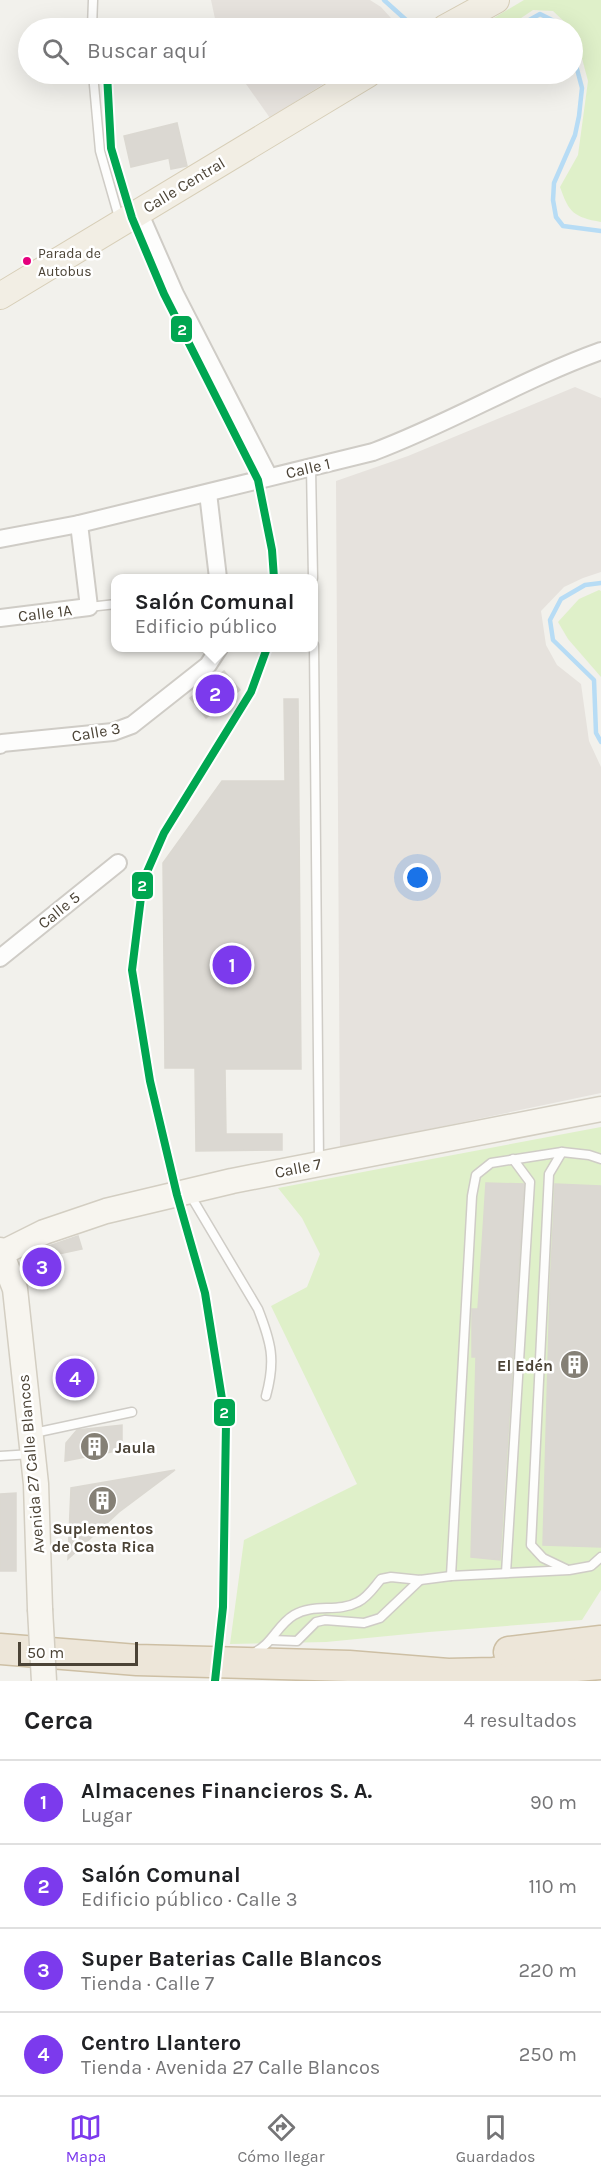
<!DOCTYPE html>
<html lang="es">
<head>
<meta charset="utf-8">
<style>
  :root { --surface:#fff; --page:#f2f2f2; --text:#202124; --muted:#757577; --line:#e0e0e0; --accent:#7c3aed }
  body { margin:0; font-family:Karla,sans-serif; background:var(--page); color:var(--text) }
  .scale { position:absolute; left:18px; bottom:15px; width:120px; box-sizing:border-box; padding-left:6px; border:3px solid #4b4336; border-top:0; font-size:16px; line-height:21px; white-space:nowrap; color:#4b4336; -webkit-text-stroke:4px #fff; paint-order:stroke }
  .you { position:absolute; left:418px; top:878px; width:21px; height:21px; margin:-15px; border:4px solid #fff; border-radius:50%; background:#1a73e8; box-shadow:0 0 0 9px #1a73e833 }
  .badge { display:grid; place-items:center; width:39px; height:39px; border-radius:50%; background:var(--accent); color:#fff; font-size:20px; font-weight:700 }
  .pin { position:absolute; translate:-50% -50%; border:3px solid #fff; box-shadow:0 2px 6px #0006 }
  .popup { position:absolute; left:111px; top:574px; width:207px; height:78px; box-sizing:border-box; display:grid; place-content:center; border-radius:12px; background:var(--surface); filter:drop-shadow(0 2px 4px #0005); font-size:20px; white-space:nowrap; color:var(--muted) }
  .popup b { font-size:22px; color:var(--text) }
  .popup::after { content:''; position:absolute; left:50%; top:100%; margin-left:-12px; border:12px solid transparent; border-top-color:var(--surface) }
  .list { margin:0; padding:0; list-style:none }
  h2 { display:flex; justify-content:space-between; align-items:center; height:78px; margin:0; padding:0 24px; font-size:26px }
  h2 small { font-size:20px; font-weight:400; color:var(--muted) }
  .list li { display:grid; grid-template-columns:39px 1fr auto; gap:18px; align-items:center; box-sizing:border-box; height:84px; padding:0 24px; border-top:2px solid var(--line) }
  .list b { display:block; font-size:22px; white-space:nowrap }
  .list p { margin:0; font-size:20px; white-space:nowrap; color:var(--muted) }
  .list em { font-size:20px; font-style:normal; color:var(--muted) }
  .icon { flex:none; width:33px; height:33px; fill:none; stroke:currentColor; stroke-width:2; stroke-linecap:round; stroke-linejoin:round }
  .map { position:relative; flex:none; width:601px; height:1681px; overflow:hidden }
  .search { position:absolute; background:var(--surface); box-shadow:0 6px 24px #0002; left:18px; right:18px; top:18px; height:66px; display:flex; align-items:center; gap:15px; box-sizing:border-box; padding:0 21px; border-radius:33px; color:var(--muted); font-size:22px }
  .sheet { height:414px; background:var(--surface) }
  nav { display:flex; justify-content:space-around; align-items:center; box-sizing:border-box; height:84px; border-top:2px solid var(--line); background:var(--surface); font-size:16px; color:var(--muted) }
  nav a { display:grid; justify-items:center; gap:3px }
  nav .on { color:var(--accent) }
  .map>svg:first-child { display:block }
  .industrial { fill:#e6e2dd }
  .green { fill:#dff0c9 }
  .lines { fill:none; stroke-linecap:round; stroke-linejoin:round }
  .stream { stroke:#b7dcf5; stroke-width:4.5 }
  .building { fill:#dbd8d2; stroke:#dbd8d1; stroke-width:1.5 }
  .lane-casing { stroke:#cfccc6; stroke-width:11 }
  .street-casing { stroke:#cfccc6; stroke-width:20 }
  .secondary-casing { stroke:#d3cec2; stroke-width:27 }
  .primary-casing { stroke:#d7ceb7; stroke-width:28 }
  .highway-casing { stroke:#cdbfa4; stroke-width:33 }
  .lane { stroke:#fdfdfc; stroke-width:8 }
  .street { stroke:#fdfdfc; stroke-width:16 }
  .secondary { stroke:#f7f5ef; stroke-width:24 }
  .primary { stroke:#f2eee4; stroke-width:26 }
  .highway { stroke:#ede6d9; stroke-width:30 }
  .secondary-bridge-casing { stroke:#d3cec2; stroke-width:27; stroke-linecap:butt }
  .secondary-bridge { stroke:#f7f5ef; stroke-width:24 }
  .rail-1-casing { stroke:#fff; stroke-width:12 }
  .rail-1 { stroke:#00a651; stroke-width:8 }
  .bus-dot { fill:#e5007d; stroke:#fff; stroke-width:2 }
  .labels { text-anchor:middle; dominant-baseline:central; stroke-width:5; stroke-linejoin:round; paint-order:stroke }
  .bus-label { font-size:14px; fill:#4b4336; stroke:#fff; text-anchor:start }
  .street-label { font-size:16px; fill:#4b4336; stroke:#fff }
  .poi-label { font-size:16px; font-weight:bold; fill:#4b4336; stroke:#fff; text-anchor:end }
  .line-badge { stroke:#fff; stroke-width:2 }
  .badge-label { font-size:16px; text-anchor:middle; font-weight:bold; fill:#fff }
</style>
</head>
<body>
<div class="map">
<svg width="601" height="1681" viewBox="0 0 601 1681">
  <rect width="100%" height="100%" fill="#f2f1ec"/>
  <!-- industrial -->
  <g class="industrial">
    <path d="M 211,0 L 370,0 L 381,7 L 400,28 L 217,28 Z"/>
    <path d="M 239,74 L 339,74 L 270,118 Z"/>
    <path d="M 575,387 L 601,398 L 601,572 L 583,578 L 564,587 L 541,611 L 546,645 L 557,665 L 581,684 L 589,741 L 601,767 L 601,1093 L 340,1148 L 336,481 L 408,456 Z"/>
  </g>
  <!-- green -->
  <g class="green">
    <path d="M 524,0 L 601,0 L 601,222 C 574,217 569,213 560,187 L 578,155 L 588,81 L 575,32 L 553,11 L 533,10 L 506,28 L 477,28 Z"/>
    <path d="M 599,590 L 601,591 L 601,677 L 568,639 L 558,622 L 579,599 Z"/>
    <path d="M 601,1127 L 601,1590 L 582,1620 L 429,1632 L 326,1642 L 230,1644 L 244,1540 L 357,1484 L 271,1306 L 307,1287 L 320,1254 L 302,1218 L 278,1188 Z"/>
  </g>
  <g class="lines">
    <!-- stream -->
    <g class="stream">
      <path d="M 384,0 L 415,28"/>
      <path d="M 515,28 L 540,14 L 556,22 L 561,28"/>
      <path d="M 572,50 L 582,88 L 579,116 L 575,135 L 554,183 L 553,200 L 556,217 L 563,226 L 601,231"/>
      <path d="M 601,583 L 585,585 L 561,599 L 550,620 L 553,640 L 594,680 L 596,733 L 601,742"/>
    </g>
  </g>
  <!-- building -->
  <g class="building">
    <path d="M 177,123 L 187,166 L 171,169 L 169,158 L 131,167 L 124,136 Z"/>
    <path d="M 224,671 L 240,690 L 206,718 L 190,698 Z"/>
    <path d="M 284,699 L 298,699 L 301,1069 L 225,1069 L 226,1134 L 282,1134 L 282,1150 L 196,1151 L 195,1068 L 165,1068 L 163,863 L 222,781 L 285,781 Z"/>
    <path d="M 486,1183 L 524,1184 L 500,1560 L 471,1557 L 476,1357 L 472,1357 L 472,1309 L 478,1309 Z"/>
    <path d="M 555,1184 L 601,1186 L 601,1547 L 543,1545 L 550,1290 Z"/>
    <path d="M 78,1236 L 82,1249 L 50,1256 L 46,1247 Z"/>
    <path d="M 50,1256 L 54,1274 L 35,1279 L 30,1261 Z"/>
    <path d="M 85,1359 L 90,1392 L 66,1397 L 60,1363 Z"/>
    <path d="M 122,1425 L 122,1450 L 65,1461 L 66,1443 L 77,1430 Z"/>
    <path d="M 175,1470 L 119,1512 L 68,1559 L 71,1488 Z"/>
    <path d="M 16,1493 L 16,1571 L 0,1571 L 0,1494 Z"/>
  </g>
  <g class="lines">
    <defs>
      <g id="lane">
        <path d="M 92,28 L 93,0"/>
        <path d="M 93,74 L 100,151 L 120,221"/>
        <path d="M 311,467 L 313,578"/>
        <path d="M 89,607 L 116,604"/>
        <path d="M 314,645 L 319,1161"/>
        <path d="M 562,1152 L 549,1174 L 531,1545 L 543,1558 L 566,1569"/>
        <path d="M 189,1193 L 258,1309 C 271,1342 276,1360 266,1396"/>
        <path d="M 34,1433 L 132,1412"/>
        <path d="M 0,1456 L 32,1454"/>
        <path d="M 506,1573 L 530,1182 L 513,1159"/>
        <path d="M 451,1576 L 472,1196 L 476,1175 L 491,1163 L 562,1152 L 589,1155 L 601,1159"/>
        <path d="M 272,1640 L 297,1641 L 316,1622 L 325,1620 L 364,1623 L 380,1618 L 420,1580"/>
        <path d="M 253,1653 C 272,1645 277,1625 294,1615 C 314,1603 338,1613 358,1602 C 368,1597 374,1587 381,1579 L 391,1577 L 420,1580 L 451,1576 L 569,1570 L 591,1566 L 601,1557"/>
      </g>
      <g id="street">
        <path d="M 139,212 L 175,294 L 269,477"/>
        <path d="M 208,493 L 218,578"/>
        <path d="M 0,539 L 79,524 L 373,452 C 451,423 523,379 601,351"/>
        <path d="M 0,618 L 89,607 L 79,524"/>
        <path d="M 0,745 L 2,743 L 113,732 L 132,725 L 208,665 L 219,648"/>
        <path d="M 0,958 L 118,863"/>
      </g>
      <g id="secondary">
        <path d="M 0,1250 L 15,1289 L 36,1484 L 40,1609"/>
        <path d="M 2,1253 L 44,1232 L 106,1211 L 232,1181 L 601,1109"/>
      </g>
      <g id="primary">
        <path d="M 445,28 L 496,0"/>
        <path d="M 0,296 L 368,74"/>
      </g>
      <g id="highway">
        <path d="M 0,1649 L 137,1660 L 349,1666 L 448,1674 L 493,1673 L 601,1664"/>
        <path d="M 509,1652 L 601,1641"/>
      </g>
    </defs>
    <!-- lane casing -->
    <use href="#lane" class="lane-casing"/>
    <!-- street casing -->
    <use href="#street" class="street-casing"/>
    <!-- secondary casing -->
    <use href="#secondary" class="secondary-casing"/>
    <!-- primary casing -->
    <use href="#primary" class="primary-casing"/>
    <!-- highway casing -->
    <use href="#highway" class="highway-casing"/>
    <!-- lane -->
    <use href="#lane" class="lane"/>
    <!-- street -->
    <use href="#street" class="street"/>
    <!-- secondary -->
    <use href="#secondary" class="secondary"/>
    <!-- primary -->
    <use href="#primary" class="primary"/>
    <!-- highway -->
    <use href="#highway" class="highway"/>
    <defs>
      <path id="secondary-bridge" d="M 40,1609 L 44,1681"/>
    </defs>
    <!-- secondary-bridge casing -->
    <use href="#secondary-bridge" class="secondary-bridge-casing"/>
    <!-- secondary-bridge -->
    <use href="#secondary-bridge" class="secondary-bridge"/>
    <defs>
      <g id="rail-1">
        <path d="M 107,74 L 111,148 L 132,218 L 164,294 L 258,480 L 272,550 L 274,578"/>
        <path d="M 215,1681 L 223,1607 L 226,1424 L 205,1293 L 177,1195 L 150,1081 L 132,970 L 143,881 L 164,833 L 251,692 L 267,648"/>
      </g>
    </defs>
    <!-- rail-1 casing -->
    <use href="#rail-1" class="rail-1-casing"/>
    <!-- rail-1 -->
    <use href="#rail-1" class="rail-1"/>
  </g>
  <!-- icons -->
  <defs>
    <symbol id="building-disc" viewBox="-11 -11 22 22"><circle r="9.5" fill="#858076" stroke="#fff"/><path d="M-4-6H4V6H1V3H-1V6H-4ZM-2.5-4.3h1.7v1.8h-1.7ZM.8-4.3h1.7v1.8H.8ZM-2.5-1h1.7V.8h-1.7ZM.8-1h1.7V.8H.8Z" fill="#fff"/></symbol>
  </defs>
  <g fill-rule="evenodd">
    <use href="#building-disc" x="558" y="1348" width="33" height="33"/>
    <use href="#building-disc" x="78" y="1430" width="33" height="33"/>
    <use href="#building-disc" x="86" y="1484" width="33" height="33"/>
  </g>
  <!-- markers -->
  <circle class="bus-dot" cx="27" cy="261" r="5"/>
  <g class="labels">
    <!-- bus labels -->
    <g class="bus-label">
      <text x="38" y="253">Parada de<tspan x="38" dy="18">Autobus</tspan></text>
    </g>
    <!-- street labels -->
    <g class="street-label">
      <text transform="translate(184 185) rotate(-31)">Calle Central</text>
      <text transform="translate(308 468) rotate(-13)">Calle 1</text>
      <text transform="translate(45 613) rotate(-7)">Calle 1A</text>
      <text transform="translate(96 732) rotate(-10)">Calle 3</text>
      <text transform="translate(59 910) rotate(-39)">Calle 5</text>
      <text transform="translate(298 1168) rotate(-11)">Calle 7</text>
      <text transform="translate(31 1464) rotate(-95)">Avenida 27 Calle Blancos</text>
    </g>
    <!-- poi labels -->
    <g class="poi-label">
      <text x="553" y="1365">El Edén</text>
      <text x="115" y="1447" text-anchor="start">Jaula</text>
      <text x="103" y="1528" text-anchor="middle">Suplementos<tspan x="103" dy="18">de Costa Rica</tspan></text>
    </g>
  </g>
  <g class="line-badge">
    <rect x="170" y="315" width="23" height="28" rx="6" fill="#00a651"/>
    <rect x="131" y="871" width="23" height="29" rx="6" fill="#00a651"/>
    <rect x="213" y="1398" width="23" height="29" rx="6" fill="#00a651"/>
  </g>
  <g class="badge-label">
    <text x="182" y="335">2</text>
    <text x="142" y="891">2</text>
    <text x="224" y="1418">2</text>
  </g>
</svg>
<div class="scale">50 m</div>
<div class="you"></div>
<div class="pin badge" style="left:232px;top:965px">1</div>
<div class="pin badge" style="left:215px;top:694px">2</div>
<div class="popup"><b>Salón Comunal</b>Edificio público</div>
<div class="pin badge" style="left:42px;top:1267px">3</div>
<div class="pin badge" style="left:75px;top:1378px">4</div>
<div class="search"><svg class="icon" aria-label="search" viewBox="0 0 24 24"><circle cx="10" cy="10" r="6"/><path d="M15 15l6 6"/></svg>Buscar aquí</div>
</div>
<section class="sheet">
<h2>Cerca<small>4 resultados</small></h2>
<ul class="list">
<li><span class="badge">1</span><div><b>Almacenes Financieros S. A.</b><p>Lugar</p></div><em>90 m</em></li>
<li><span class="badge">2</span><div><b>Salón Comunal</b><p>Edificio público · Calle 3</p></div><em>110 m</em></li>
<li><span class="badge">3</span><div><b>Super Baterias Calle Blancos</b><p>Tienda · Calle 7</p></div><em>220 m</em></li>
<li><span class="badge">4</span><div><b>Centro Llantero</b><p>Tienda · Avenida 27 Calle Blancos</p></div><em>250 m</em></li>
</ul>
</section>
<nav>
<a class="on"><svg class="icon" aria-label="map" viewBox="0 0 24 24"><path d="M3 6l6-2 6 2 6-2v14l-6 2-6-2-6 2zM9 4v14M15 6v14"/></svg>Mapa</a>
<a><svg class="icon" aria-label="directions" viewBox="0 0 24 24"><path d="M12 3l9 9-9 9-9-9zM9 14v-3h6M13 9l2 2-2 2"/></svg>Cómo llegar</a>
<a><svg class="icon" aria-label="saved" viewBox="0 0 24 24"><path d="M7 4h10v16l-5-4-5 4z"/></svg>Guardados</a>
</nav>
</body>
</html>
